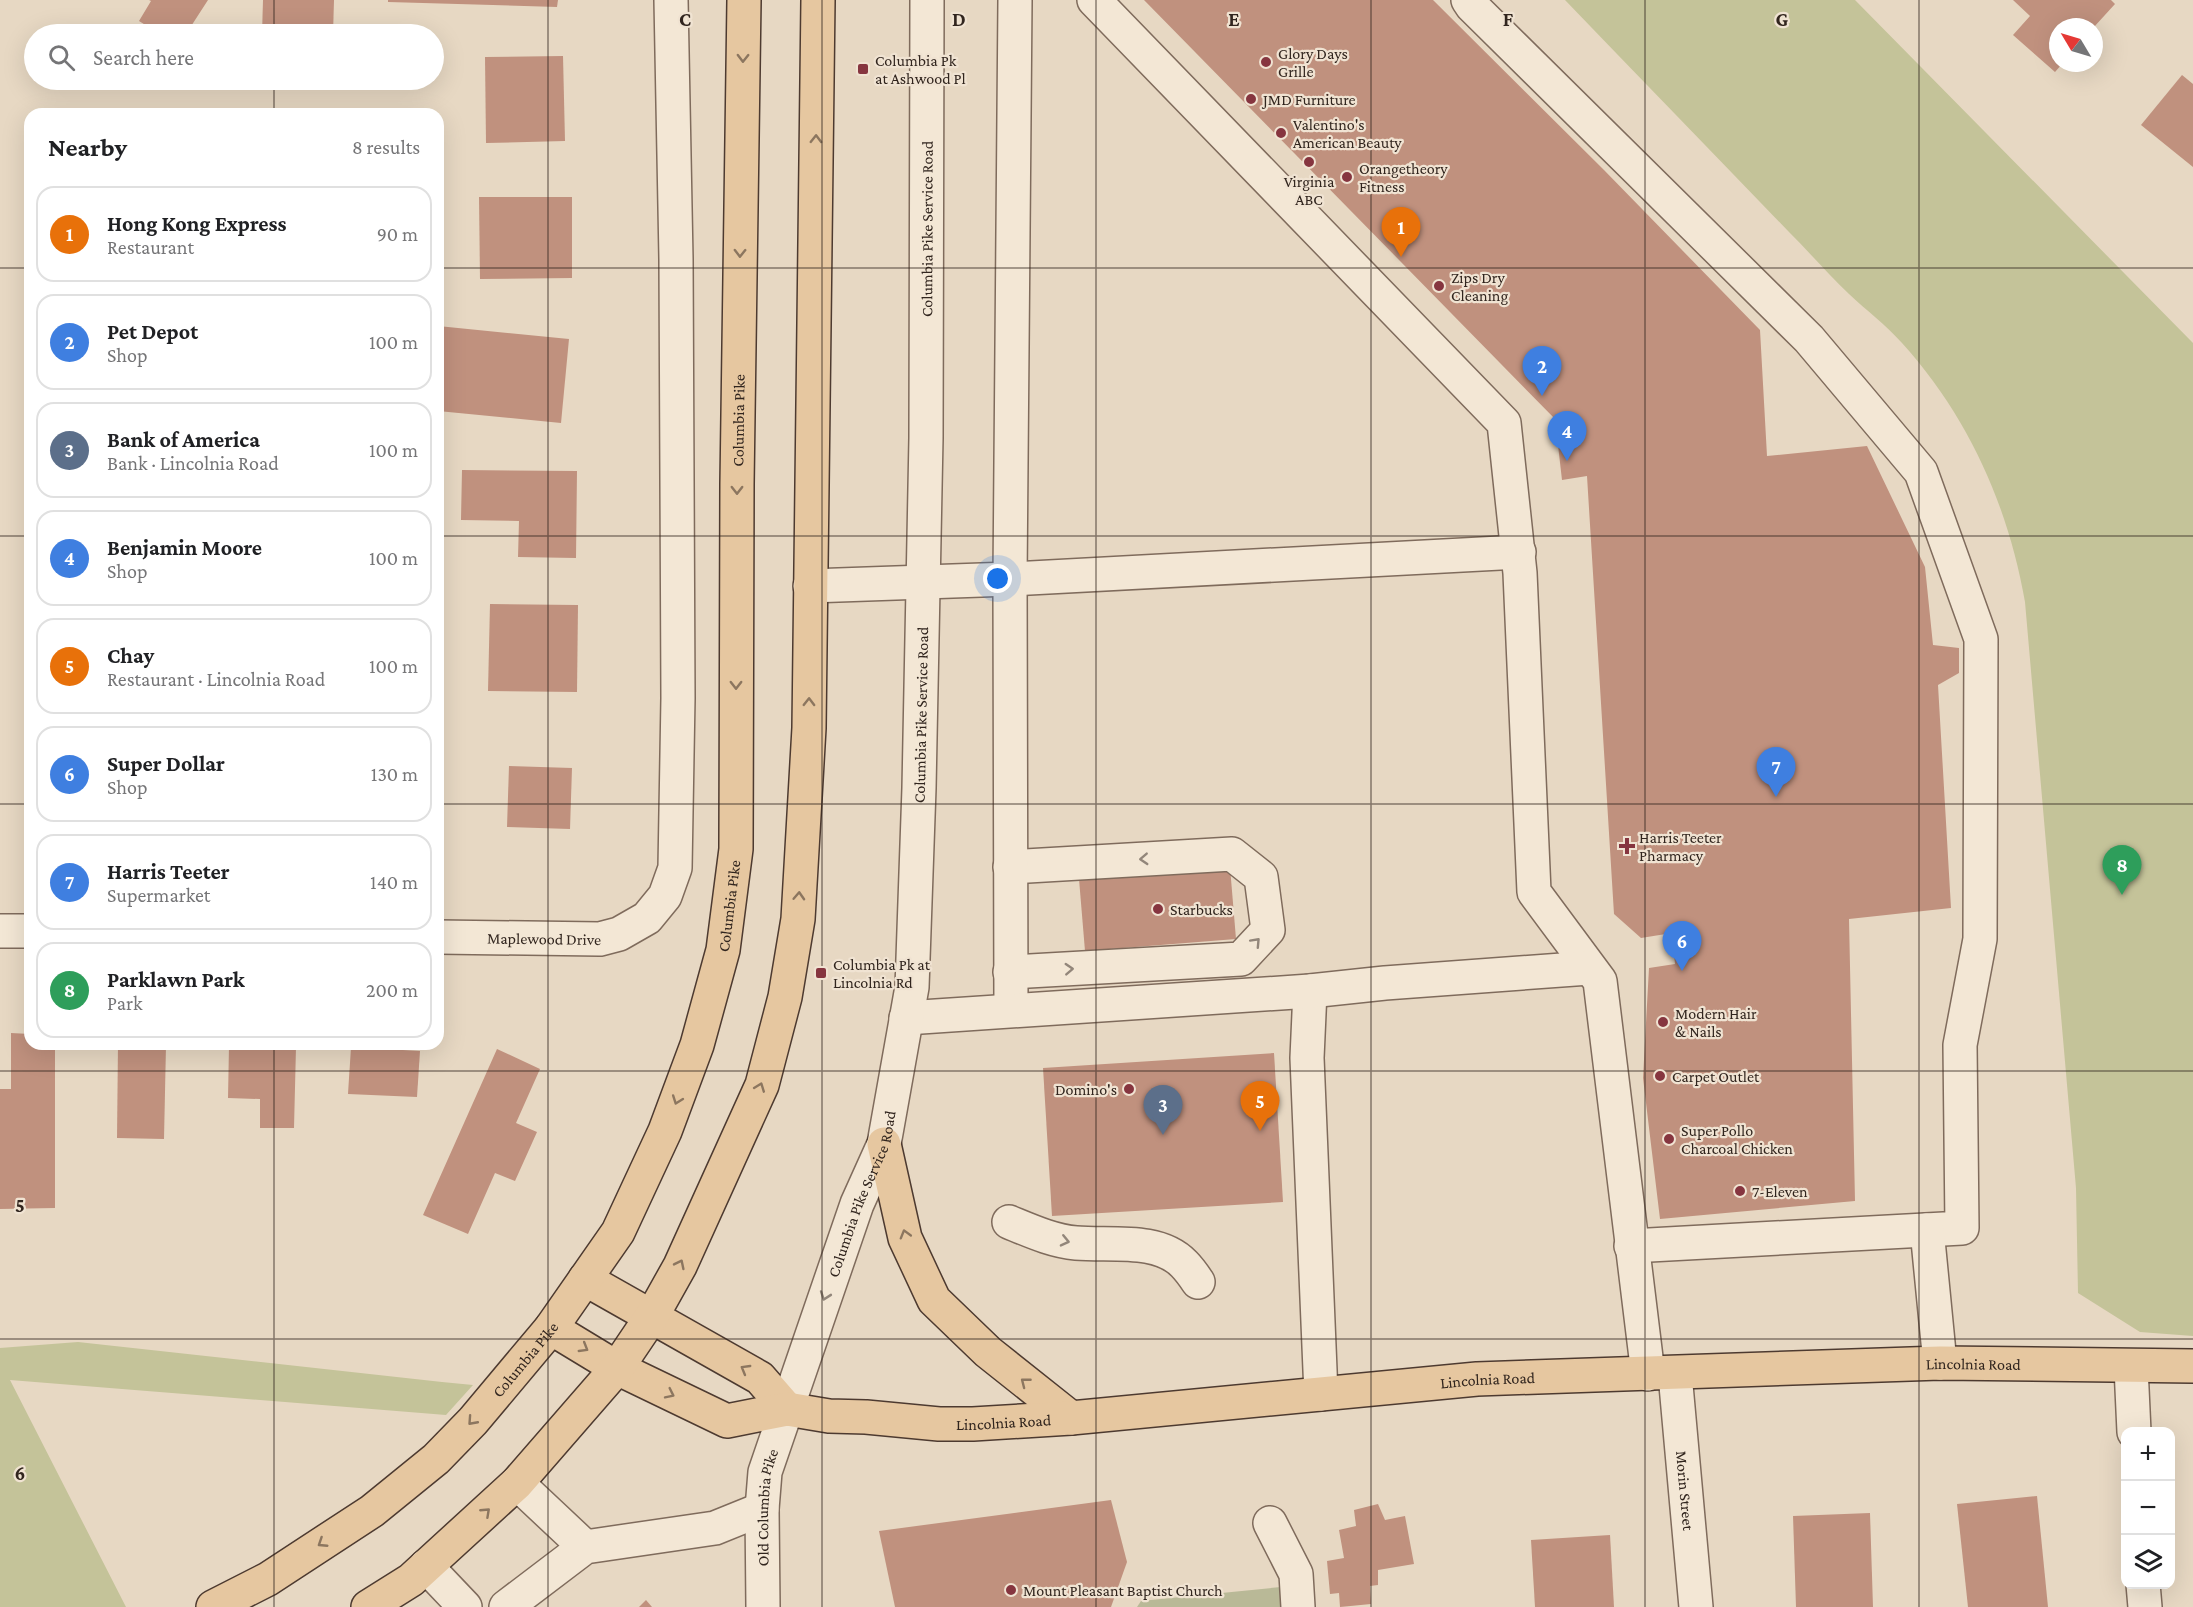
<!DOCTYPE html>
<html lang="en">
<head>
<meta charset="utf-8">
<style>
  :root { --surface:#fff; --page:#f6f6f6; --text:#202124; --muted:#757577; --line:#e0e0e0; --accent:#86353f }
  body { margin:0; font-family:"Crimson Pro",serif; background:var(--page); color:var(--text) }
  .controls { position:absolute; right:18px; bottom:18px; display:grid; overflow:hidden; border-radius:12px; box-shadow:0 6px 24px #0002 }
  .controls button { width:54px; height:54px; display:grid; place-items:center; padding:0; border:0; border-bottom:2px solid var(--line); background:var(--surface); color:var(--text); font:30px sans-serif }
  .compass { position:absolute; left:2049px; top:18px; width:54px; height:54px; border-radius:50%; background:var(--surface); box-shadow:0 6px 24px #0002; rotate:308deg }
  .you { position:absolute; left:998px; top:579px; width:21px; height:21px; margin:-15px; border:4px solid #fff; border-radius:50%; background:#1a73e8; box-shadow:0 0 0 9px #1a73e833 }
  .badge { display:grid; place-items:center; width:39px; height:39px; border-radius:50%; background:var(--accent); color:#fff; font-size:20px; font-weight:700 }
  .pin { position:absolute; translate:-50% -50px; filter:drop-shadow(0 2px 3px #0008) }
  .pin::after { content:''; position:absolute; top:32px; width:21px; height:18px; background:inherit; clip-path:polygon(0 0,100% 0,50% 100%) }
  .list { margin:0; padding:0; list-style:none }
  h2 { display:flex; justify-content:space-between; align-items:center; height:78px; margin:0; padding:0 24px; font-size:26px }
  h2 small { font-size:20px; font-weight:400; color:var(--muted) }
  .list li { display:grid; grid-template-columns:39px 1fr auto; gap:18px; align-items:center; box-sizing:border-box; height:96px; margin:0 12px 12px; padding:0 12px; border:2px solid var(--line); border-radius:18px }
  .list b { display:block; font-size:22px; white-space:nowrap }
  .list p { margin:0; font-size:20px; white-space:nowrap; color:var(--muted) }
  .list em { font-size:20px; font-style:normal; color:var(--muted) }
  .icon { flex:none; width:33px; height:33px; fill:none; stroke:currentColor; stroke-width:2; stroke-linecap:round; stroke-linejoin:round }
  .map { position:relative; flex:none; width:2193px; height:1607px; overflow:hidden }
  .search { position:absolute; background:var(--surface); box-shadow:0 6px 24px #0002; left:24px; top:24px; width:420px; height:66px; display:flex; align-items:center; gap:15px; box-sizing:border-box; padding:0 21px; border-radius:33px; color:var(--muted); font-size:22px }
  .panel { position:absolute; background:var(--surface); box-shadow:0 6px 24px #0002; left:24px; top:108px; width:420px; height:942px; border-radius:18px }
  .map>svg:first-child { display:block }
  .green { fill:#c4c399 }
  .cemetery { fill:#b9b997 }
  .building { fill:#c0917e }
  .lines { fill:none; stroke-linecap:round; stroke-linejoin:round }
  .minor-casing { stroke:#7f6b5c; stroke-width:36 }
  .major-casing { stroke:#4d3a30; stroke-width:36 }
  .minor { stroke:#f3e7d5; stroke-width:33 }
  .major { stroke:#e6c7a0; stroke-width:33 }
  .oneway { stroke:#8c765f }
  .oneway2 { stroke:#92867a }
  .grid { fill:none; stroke:#31251e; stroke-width:1.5; stroke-opacity:0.55 }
  .poi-dot { fill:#86353f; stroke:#f0e3d2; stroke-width:2 }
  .labels { text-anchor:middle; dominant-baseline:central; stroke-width:4.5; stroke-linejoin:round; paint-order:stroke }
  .poi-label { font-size:16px; fill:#31251e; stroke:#f0e3d2; text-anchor:start }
  .street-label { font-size:16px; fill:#31251e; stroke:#f0e3d2 }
  .grid-label { font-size:20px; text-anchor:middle; font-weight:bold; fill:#31251e; stroke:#f0e3d2; stroke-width:4.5; stroke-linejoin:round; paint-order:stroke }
</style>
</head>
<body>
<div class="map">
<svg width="2193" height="1607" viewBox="0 0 2193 1607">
  <rect width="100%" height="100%" fill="#e7d8c3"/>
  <!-- green -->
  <g class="green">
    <path d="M 1565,0 L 1855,0 L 2193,343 L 2193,1336 L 2140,1332 L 2078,1293 L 2076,1188 L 2025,602 C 2008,505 1968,416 1902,343 C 1886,325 1866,310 1849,294 C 1828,274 1809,252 1789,232 C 1714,154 1639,77 1565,0 Z"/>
    <path d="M 78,1342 L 442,1382 L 473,1385 L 446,1415 L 10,1380 L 126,1607 L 0,1607 L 0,1348 Z"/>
  </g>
  <!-- cemetery -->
  <path class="cemetery" d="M 1281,1587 L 1283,1607 L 1137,1607 L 1141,1601 Z"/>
  <!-- building -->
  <g class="building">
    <path d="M 149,0 L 208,0 L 186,34 L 160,34 L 139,21 L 151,1 Z"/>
    <path d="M 263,0 L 334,0 L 333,34 L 262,34 Z"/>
    <path d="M 388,0 L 558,0 L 557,7 L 388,2 Z"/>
    <path d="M 1144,0 L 1433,0 L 1604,170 L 1760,330 L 1767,456 L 1867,446 L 1925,567 L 1933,645 L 1959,648 L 1959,673 L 1938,685 L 1951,908 L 1849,919 L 1855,1201 L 1660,1219 L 1643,1078 L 1649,968 L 1675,964 L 1672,933 L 1641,938 L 1614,914 L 1587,476 L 1562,480 L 1555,419 Z"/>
    <path d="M 2013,0 L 2111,0 L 2115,4 L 2094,27 L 2058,27 L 2058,63 L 2063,63 L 2055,72 L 2013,35 L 2030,16 Z"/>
    <path d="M 563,56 L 565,141 L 486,143 L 485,57 Z"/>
    <path d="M 2182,75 L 2193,84 L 2193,167 L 2141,125 Z"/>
    <path d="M 479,197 L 572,197 L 572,278 L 480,279 Z"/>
    <path d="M 438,326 L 569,339 L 561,423 L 438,411 Z"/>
    <path d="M 462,470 L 577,471 L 576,558 L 518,557 L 519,521 L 461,520 Z"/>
    <path d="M 490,604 L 578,605 L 577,692 L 488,691 Z"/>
    <path d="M 509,766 L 572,768 L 570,829 L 507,827 Z"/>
    <path d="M 1230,867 L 1236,939 L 1085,951 L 1079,879 Z"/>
    <path d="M 11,1033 L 30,1034 L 30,1044 L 55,1044 L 55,1208 L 0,1209 L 0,1089 L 11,1089 Z"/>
    <path d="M 118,1044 L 166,1045 L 164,1139 L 117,1138 Z"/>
    <path d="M 229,1046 L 296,1047 L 294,1128 L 260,1128 L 260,1099 L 228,1098 Z"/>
    <path d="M 351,1047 L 420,1051 L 417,1097 L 348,1094 Z"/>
    <path d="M 497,1049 L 540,1069 L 516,1123 L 537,1132 L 515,1181 L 495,1173 L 468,1234 L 423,1215 Z"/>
    <path d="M 1274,1053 L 1283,1202 L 1052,1216 L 1043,1068 Z"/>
    <path d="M 2037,1496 L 2048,1607 L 1968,1607 L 1957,1504 Z"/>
    <path d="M 1111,1500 L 1127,1562 L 1111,1607 L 895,1607 L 879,1531 Z"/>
    <path d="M 1378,1504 L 1385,1520 L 1405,1516 L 1414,1564 L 1378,1570 L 1378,1585 L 1370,1586 L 1371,1604 L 1340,1607 L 1339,1593 L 1330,1594 L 1327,1561 L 1344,1558 L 1339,1530 L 1356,1526 L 1354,1510 Z"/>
    <path d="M 1870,1513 L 1873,1607 L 1796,1607 L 1793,1516 Z"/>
    <path d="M 1610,1535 L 1614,1607 L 1535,1607 L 1531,1540 Z"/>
    <path d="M 646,1600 L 652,1607 L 639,1607 Z"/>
  </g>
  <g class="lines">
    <defs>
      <g id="minor">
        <path d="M 1094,0 L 1504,423 L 1520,573 L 1534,892 L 1600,981 L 1648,1374"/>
        <path d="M 1468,0 L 1472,6 L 1809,339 L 1921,472 L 1981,639 L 1980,939 L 1960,1045 L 1962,1228 L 1631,1246"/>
        <path d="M 810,586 L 1010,579 L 1519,552"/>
        <path d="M 0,931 L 30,931"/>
        <path id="s1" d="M 438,937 L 600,939 L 619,934 L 647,918 L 665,896 L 675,868 L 678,698 L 676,259 L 671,0"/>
        <path d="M 1010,972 L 1241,959 L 1268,930 L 1261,877 L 1232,854 L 1010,867"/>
        <path d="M 1310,991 L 1307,1058 L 1321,1394"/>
        <path d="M 1011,1010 L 1010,579 L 1015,0"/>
        <path d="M 906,1018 L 1310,991 L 1385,983 L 1589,968"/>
        <path d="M 1009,1222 C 1031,1231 1053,1241 1076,1243 C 1110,1246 1158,1237 1184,1264 C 1189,1269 1194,1276 1198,1282"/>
        <path d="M 1927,1230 L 1940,1363"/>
        <path d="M 2131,1367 L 2134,1432"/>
        <path id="s2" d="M 1675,1374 L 1696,1607"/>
        <path d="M 517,1483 L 585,1547"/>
        <path d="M 1270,1523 L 1296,1574 L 1298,1607"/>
        <path d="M 426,1566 L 465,1607"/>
        <path d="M 2143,1584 L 2145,1607"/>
        <path d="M 506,1607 L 585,1547 L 715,1528 L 762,1509"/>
        <path id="s3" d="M 763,1607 L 762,1509 L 765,1472 L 857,1204 L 884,1144 L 912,987 L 919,788 L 926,438 L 927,0"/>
      </g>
      <g id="major">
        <path d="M 884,1144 L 905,1238 L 934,1300 L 988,1352 L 1071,1418"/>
        <path d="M 585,1279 L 760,1378 L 787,1409"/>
        <path id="s4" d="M 551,1328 L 617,1368 L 727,1421 L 787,1409 L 829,1416 L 866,1417 L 939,1424 L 973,1424 L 1071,1418 L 1477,1379 L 1940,1363 L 2193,1366"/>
        <path id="s5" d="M 213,1607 L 268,1579 L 372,1511 L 436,1459 L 473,1421 L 551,1328 L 618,1232 L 665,1131 L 697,1045 L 723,950 L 736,849 L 737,484 L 744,0"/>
        <path d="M 368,1607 L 411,1580 L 517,1483 L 617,1368 L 652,1316 L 680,1266 L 762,1085 L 785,997 L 798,919 L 809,728 L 818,0"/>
      </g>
    </defs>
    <!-- minor casing -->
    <use href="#minor" class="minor-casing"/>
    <!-- major casing -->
    <use href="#major" class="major-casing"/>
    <!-- minor -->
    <use href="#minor" class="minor"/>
    <!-- major -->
    <use href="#major" class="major"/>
  </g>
  <!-- one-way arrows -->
  <defs><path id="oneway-chevron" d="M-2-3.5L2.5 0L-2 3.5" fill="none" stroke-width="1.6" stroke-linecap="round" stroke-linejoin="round" transform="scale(1.5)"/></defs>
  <g class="oneway">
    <use href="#oneway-chevron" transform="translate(743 58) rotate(91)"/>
    <use href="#oneway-chevron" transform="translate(816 139) rotate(-89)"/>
    <use href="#oneway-chevron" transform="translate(740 253) rotate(91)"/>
    <use href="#oneway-chevron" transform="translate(737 490) rotate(90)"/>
    <use href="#oneway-chevron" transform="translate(736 685) rotate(90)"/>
    <use href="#oneway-chevron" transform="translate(809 702) rotate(-89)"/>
    <use href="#oneway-chevron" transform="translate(799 896) rotate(-87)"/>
    <use href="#oneway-chevron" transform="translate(760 1087) rotate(-69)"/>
    <use href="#oneway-chevron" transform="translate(677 1100) rotate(110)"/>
    <use href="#oneway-chevron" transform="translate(905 1234) rotate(-106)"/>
    <use href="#oneway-chevron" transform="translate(680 1264) rotate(-64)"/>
    <use href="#oneway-chevron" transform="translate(584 1348) rotate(31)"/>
    <use href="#oneway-chevron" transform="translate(745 1369) rotate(-150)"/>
    <use href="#oneway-chevron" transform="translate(1025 1382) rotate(-142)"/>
    <use href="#oneway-chevron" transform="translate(670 1394) rotate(26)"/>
    <use href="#oneway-chevron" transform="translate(472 1421) rotate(132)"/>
    <use href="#oneway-chevron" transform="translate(486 1512) rotate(-43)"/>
    <use href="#oneway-chevron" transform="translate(322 1543) rotate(147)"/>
  </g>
  <g class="oneway2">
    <use href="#oneway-chevron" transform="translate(1144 859) rotate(177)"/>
    <use href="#oneway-chevron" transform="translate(1256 942) rotate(-47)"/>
    <use href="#oneway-chevron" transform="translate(1069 969) rotate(-3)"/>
    <use href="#oneway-chevron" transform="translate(1065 1241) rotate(13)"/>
    <use href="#oneway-chevron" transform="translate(825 1296) rotate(109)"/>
  </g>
  <!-- grid -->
  <path class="grid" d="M 274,0 L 274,34M 548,0 L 548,1607M 822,0 L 822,1607M 1096,0 L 1096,1607M 1371,0 L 1371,1607M 1645,0 L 1645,1607M 1919,0 L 1919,1607M 274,80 L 274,114M 0,268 L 30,268M 438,268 L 2193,268M 0,536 L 30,536M 438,536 L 2193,536M 0,804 L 30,804M 438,804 L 2193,804M 274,1044 L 274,1607M 0,1071 L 2193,1071M 0,1339 L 2193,1339"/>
  <!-- markers -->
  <g class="poi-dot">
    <circle cx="1266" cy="62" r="6"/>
    <rect x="857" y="63" width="12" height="12" rx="3"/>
    <circle cx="1251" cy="99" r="6"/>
    <circle cx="1281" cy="133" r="6"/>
    <circle cx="1309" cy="162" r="6"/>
    <circle cx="1347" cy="177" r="6"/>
    <circle cx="1439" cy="286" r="6"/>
    <path d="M1624 837h6v6h6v6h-6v6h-6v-6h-6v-6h6z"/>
    <circle cx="1158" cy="909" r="6"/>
    <rect x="815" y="967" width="12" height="12" rx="3"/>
    <circle cx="1663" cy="1022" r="6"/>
    <circle cx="1660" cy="1076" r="6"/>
    <circle cx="1129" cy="1089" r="6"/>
    <circle cx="1669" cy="1139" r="6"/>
    <circle cx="1740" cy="1191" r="6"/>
    <circle cx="1011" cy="1590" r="6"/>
  </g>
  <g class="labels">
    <!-- poi labels -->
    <g class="poi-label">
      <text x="1278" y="53">Glory Days<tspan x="1278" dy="18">Grille</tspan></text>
      <text x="875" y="60">Columbia Pk<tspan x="875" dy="18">at Ashwood Pl</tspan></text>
      <text x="1263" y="99">JMD Furniture</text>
      <text x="1293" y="124">Valentino's<tspan x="1293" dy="18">American Beauty</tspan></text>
      <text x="1359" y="168">Orangetheory<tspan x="1359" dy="18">Fitness</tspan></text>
      <text x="1309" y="181" text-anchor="middle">Virginia<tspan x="1309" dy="18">ABC</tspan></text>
      <text x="1451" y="277">Zips Dry<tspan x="1451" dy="18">Cleaning</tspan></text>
      <text x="1639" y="837">Harris Teeter<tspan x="1639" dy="18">Pharmacy</tspan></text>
      <text x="1170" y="909">Starbucks</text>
      <text x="833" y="964">Columbia Pk at<tspan x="833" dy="18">Lincolnia Rd</tspan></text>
      <text x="1675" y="1013">Modern Hair<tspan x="1675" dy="18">&amp; Nails</tspan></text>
      <text x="1672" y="1076">Carpet Outlet</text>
      <text x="1117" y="1089" text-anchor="end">Domino's</text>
      <text x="1681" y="1130">Super Pollo<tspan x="1681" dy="18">Charcoal Chicken</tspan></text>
      <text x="1752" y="1191">7-Eleven</text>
      <text x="1023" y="1590">Mount Pleasant Baptist Church</text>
    </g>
    <!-- street labels -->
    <g class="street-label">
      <text stroke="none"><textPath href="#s3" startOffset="1402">Columbia Pike Service Road</textPath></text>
      <text stroke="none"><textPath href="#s5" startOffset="1392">Columbia Pike</textPath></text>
      <text stroke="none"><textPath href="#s3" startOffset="916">Columbia Pike Service Road</textPath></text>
      <text stroke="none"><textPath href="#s5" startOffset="906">Columbia Pike</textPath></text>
      <text stroke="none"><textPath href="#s1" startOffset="106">Maplewood Drive</textPath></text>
      <text stroke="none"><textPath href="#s3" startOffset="430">Columbia Pike Service Road</textPath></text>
      <text stroke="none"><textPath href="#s5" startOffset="402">Columbia Pike</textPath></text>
      <text stroke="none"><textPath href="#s4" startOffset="1450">Lincolnia Road</textPath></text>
      <text stroke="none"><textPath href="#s4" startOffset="964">Lincolnia Road</textPath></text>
      <text stroke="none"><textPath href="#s4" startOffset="478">Lincolnia Road</textPath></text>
      <text stroke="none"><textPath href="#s2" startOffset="117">Morin Street</textPath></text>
      <text stroke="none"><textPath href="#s3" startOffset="100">Old Columbia Pike</textPath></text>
    </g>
  </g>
  <g class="grid-label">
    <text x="685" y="26">C</text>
    <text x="959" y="26">D</text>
    <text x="1234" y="26">E</text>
    <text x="1508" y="26">F</text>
    <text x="1782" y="26">G</text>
    <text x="20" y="1212">5</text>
    <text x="20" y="1480">6</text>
  </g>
</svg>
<div class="controls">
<button>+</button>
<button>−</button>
<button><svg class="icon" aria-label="layers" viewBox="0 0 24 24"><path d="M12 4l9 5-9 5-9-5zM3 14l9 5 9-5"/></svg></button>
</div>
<svg class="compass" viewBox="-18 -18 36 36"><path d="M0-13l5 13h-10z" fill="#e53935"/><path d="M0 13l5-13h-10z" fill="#757577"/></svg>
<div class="you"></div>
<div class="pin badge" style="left:1401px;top:257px;background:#e8710a">1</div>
<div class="pin badge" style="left:1542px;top:396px;background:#3f7fe0">2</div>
<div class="pin badge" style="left:1163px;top:1135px;background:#5c6f8a">3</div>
<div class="pin badge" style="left:1567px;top:461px;background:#3f7fe0">4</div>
<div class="pin badge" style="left:1260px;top:1131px;background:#e8710a">5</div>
<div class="pin badge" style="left:1682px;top:971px;background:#3f7fe0">6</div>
<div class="pin badge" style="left:1776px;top:797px;background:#3f7fe0">7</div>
<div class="pin badge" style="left:2122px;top:895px;background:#2e9e5b">8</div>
<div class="search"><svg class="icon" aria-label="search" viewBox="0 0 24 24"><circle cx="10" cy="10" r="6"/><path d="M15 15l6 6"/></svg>Search here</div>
<section class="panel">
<h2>Nearby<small>8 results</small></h2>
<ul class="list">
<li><span class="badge" style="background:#e8710a">1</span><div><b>Hong Kong Express</b><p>Restaurant</p></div><em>90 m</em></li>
<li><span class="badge" style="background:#3f7fe0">2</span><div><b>Pet Depot</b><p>Shop</p></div><em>100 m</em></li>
<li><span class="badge" style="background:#5c6f8a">3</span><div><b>Bank of America</b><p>Bank · Lincolnia Road</p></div><em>100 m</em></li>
<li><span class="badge" style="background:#3f7fe0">4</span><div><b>Benjamin Moore</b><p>Shop</p></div><em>100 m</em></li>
<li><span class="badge" style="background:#e8710a">5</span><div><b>Chay</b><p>Restaurant · Lincolnia Road</p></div><em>100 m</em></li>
<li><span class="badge" style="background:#3f7fe0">6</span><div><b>Super Dollar</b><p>Shop</p></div><em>130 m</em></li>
<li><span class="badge" style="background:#3f7fe0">7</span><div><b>Harris Teeter</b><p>Supermarket</p></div><em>140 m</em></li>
<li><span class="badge" style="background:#2e9e5b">8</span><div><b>Parklawn Park</b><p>Park</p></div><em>200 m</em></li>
</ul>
</section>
</div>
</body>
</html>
